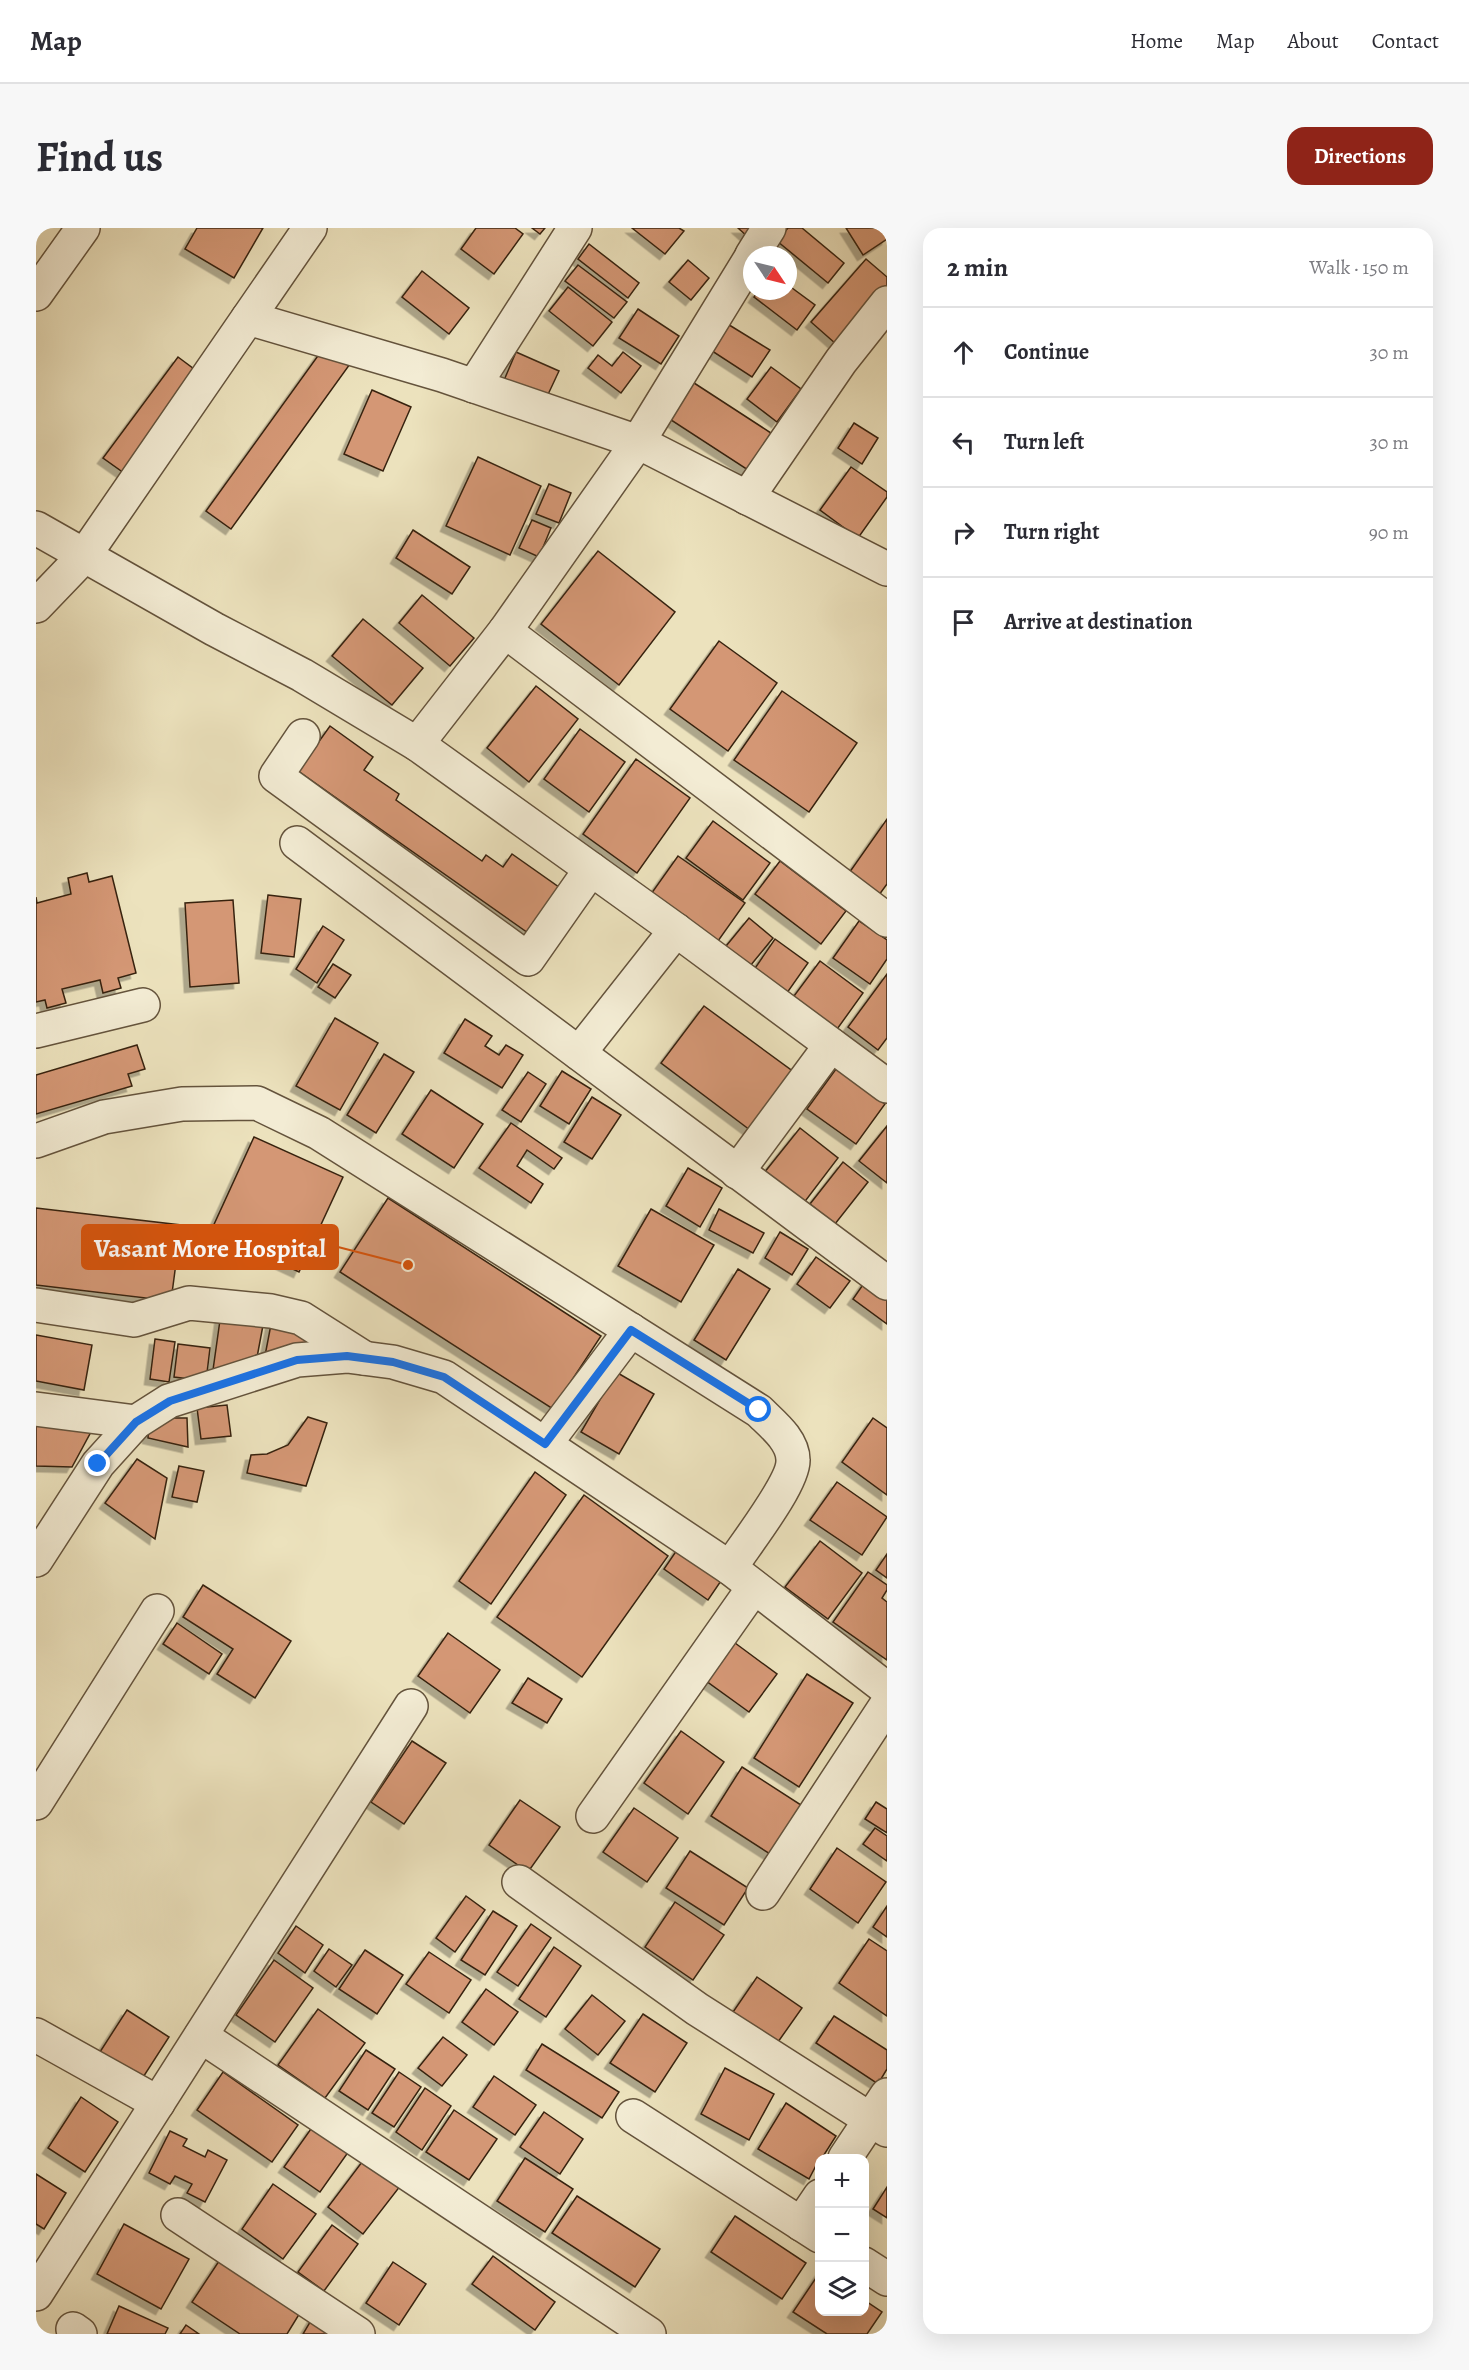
<!DOCTYPE html>
<html lang="en">
<head>
<meta charset="utf-8">
<style>
  :root { --surface:#fff; --page:#f7f7f7; --text:#2b2b33; --muted:#7c7c81; --line:#e1e1e2; --accent:#8f2418 }
  body { margin:0; font-family:Alegreya,serif; background:var(--page); color:var(--text) }
  .controls { position:absolute; right:18px; bottom:18px; display:grid; overflow:hidden; border-radius:12px; box-shadow:0 6px 24px #0002 }
  .controls button { width:54px; height:54px; display:grid; place-items:center; padding:0; border:0; border-bottom:2px solid var(--line); background:var(--surface); color:var(--text); font:30px sans-serif }
  .compass { position:absolute; left:707px; top:18px; width:54px; height:54px; border-radius:50%; background:var(--surface); box-shadow:0 6px 24px #0002; rotate:125deg }
  .stop { position:absolute; width:18px; height:18px; margin:-14px; border:4px solid #1a73e8; border-radius:50%; background:#fff }
  .stop.end { background:#1a73e8; border-color:#fff; box-shadow:0 2px 6px #0008 }
  .list { margin:0; padding:0; list-style:none }
  h2 { display:flex; justify-content:space-between; align-items:center; height:78px; margin:0; padding:0 24px; font-size:26px }
  h2 small { font-size:20px; font-weight:400; color:var(--muted) }
  .list li { display:grid; grid-template-columns:39px 1fr auto; gap:18px; align-items:center; box-sizing:border-box; height:90px; padding:0 24px; border-top:2px solid var(--line) }
  .list b { display:block; font-size:22px; white-space:nowrap }
  .list em { font-size:20px; font-style:normal; color:var(--muted) }
  .icon { flex:none; width:33px; height:33px; fill:none; stroke:currentColor; stroke-width:2; stroke-linecap:round; stroke-linejoin:round }
  .map { position:relative; flex:none; width:851px; height:2106px; overflow:hidden; border-radius:18px }
  header { display:flex; align-items:center; gap:36px; box-sizing:border-box; height:84px; padding:0 30px; background:var(--surface); border-bottom:2px solid var(--line) }
  header strong { font-size:28px }
  nav { display:flex; gap:33px; margin-inline-start:auto; font-size:21px }
  .intro { display:flex; align-items:center; justify-content:space-between; box-sizing:border-box; height:144px; padding:0 36px }
  h1 { margin:0; font-size:42px }
  .button { padding:15px 27px; border-radius:18px; background:var(--accent); color:#fff; font-size:21px; font-weight:700 }
  main { display:flex; gap:36px; padding:0 36px }
  aside { flex:1; background:var(--surface); border-radius:18px; box-shadow:0 6px 24px #0002 }
  .map>svg:first-child { display:block }
  .building { fill:#d49774; stroke:#372311; stroke-width:1.5; filter:url(#shadow) }
  .lines { fill:none; stroke-linecap:round; stroke-linejoin:round }
  .minor-casing { stroke:#64533c; stroke-width:36 }
  .minor { stroke:#f3ecd4; stroke-width:33 }
  .route { stroke:#1a73e8; stroke-width:8 }
  .leader { fill:none; stroke:#d6540c; stroke-width:2 }
  .callout-dot { fill:#d6540c; stroke:#f3ecd4; stroke-width:2 }
  .callout { fill:#d6540c; stroke:#d6540c; stroke-width:2 }
  .callout-label { font-size:26px; text-anchor:middle; font-weight:bold; fill:#fff }
</style>
</head>
<body>
<header>
<strong>Map</strong>
<nav><a>Home</a><a>Map</a><a>About</a><a>Contact</a></nav>
</header>
<div class="intro"><h1>Find us</h1><a class="button">Directions</a></div>
<main>
<div class="map">
<svg width="851" height="2106" viewBox="0 0 851 2106">
  <defs>
    <filter id="shadow"><feDropShadow dx="-5.5" dy="5.5" stdDeviation="0" flood-color="#0004"/></filter>
  </defs>
  <rect width="100%" height="100%" fill="#ece2bd"/>
  <filter id="stains"><feTurbulence type="fractalNoise" baseFrequency=".00333" numOctaves="4"/><feColorMatrix values="0 0 0 0 .2 0 0 0 0 .09 0 0 0 0 .02 0 0 0 .5 -.17"/></filter>
  <radialGradient id="worn" r=".72"><stop offset=".6" stop-color="#630" stop-opacity="0"/><stop offset="1" stop-color="#630" stop-opacity=".3"/></radialGradient>
  <!-- building -->
  <g class="building">
    <path d="M 161,0 L 227,0 L 198,50 L 149,21 Z"/>
    <path d="M 440,0 L 479,0 L 487,6 L 458,46 L 425,21 Z"/>
    <path d="M 496,0 L 509,0 L 504,6 Z"/>
    <path d="M 596,0 L 643,0 L 648,3 L 629,26 Z"/>
    <path d="M 702,0 L 720,0 L 712,9 Z"/>
    <path d="M 752,0 L 766,0 L 808,35 L 792,55 L 741,13 Z"/>
    <path d="M 810,0 L 851,0 L 851,11 L 827,27 Z"/>
    <path d="M 553,16 L 603,55 L 592,70 L 542,31 Z"/>
    <path d="M 830,31 L 851,49 L 851,59 L 800,116 L 775,94 Z"/>
    <path d="M 652,32 L 673,50 L 655,72 L 633,54 Z"/>
    <path d="M 542,37 L 591,74 L 578,90 L 529,53 Z"/>
    <path d="M 386,43 L 433,80 L 413,106 L 366,69 Z"/>
    <path d="M 752,57 L 779,77 L 761,102 L 718,69 L 722,63 L 752,63 Z"/>
    <path d="M 532,59 L 576,94 L 557,118 L 513,83 Z"/>
    <path d="M 602,81 L 643,108 L 625,136 L 583,110 Z"/>
    <path d="M 690,95 L 734,122 L 716,149 L 673,121 Z"/>
    <path d="M 289,118 L 314,136 L 195,301 L 170,283 Z"/>
    <path d="M 480,124 L 523,143 L 508,175 L 466,157 Z"/>
    <path d="M 587,124 L 605,138 L 585,165 L 552,140 L 562,127 L 576,138 Z"/>
    <path d="M 142,129 L 162,144 L 88,245 L 67,230 Z"/>
    <path d="M 735,139 L 765,161 L 741,194 L 711,171 Z"/>
    <path d="M 655,153 L 735,205 L 712,242 L 632,190 Z"/>
    <path d="M 336,162 L 375,179 L 347,243 L 308,226 Z"/>
    <path d="M 818,195 L 842,210 L 826,236 L 802,220 Z"/>
    <path d="M 442,229 L 505,258 L 474,327 L 410,298 Z"/>
    <path d="M 815,239 L 851,264 L 851,269 L 822,310 L 784,282 Z"/>
    <path d="M 513,256 L 535,265 L 523,295 L 500,286 Z"/>
    <path d="M 496,292 L 515,300 L 503,329 L 483,320 Z"/>
    <path d="M 377,302 L 434,339 L 416,366 L 360,330 Z"/>
    <path d="M 562,323 L 639,384 L 583,457 L 505,396 Z"/>
    <path d="M 386,367 L 438,410 L 414,438 L 363,395 Z"/>
    <path d="M 327,391 L 387,440 L 356,477 L 296,428 Z"/>
    <path d="M 683,413 L 741,455 L 692,523 L 634,481 Z"/>
    <path d="M 500,458 L 542,491 L 493,554 L 451,520 Z"/>
    <path d="M 746,463 L 821,515 L 773,584 L 698,532 Z"/>
    <path d="M 294,498 L 337,529 L 328,542 L 363,566 L 360,572 L 446,633 L 450,627 L 467,639 L 476,626 L 527,662 L 495,707 L 262,543 Z"/>
    <path d="M 544,501 L 589,534 L 553,584 L 508,551 Z"/>
    <path d="M 600,531 L 654,570 L 601,645 L 547,606 Z"/>
    <path d="M 851,591 L 851,656 L 843,667 L 813,645 Z"/>
    <path d="M 677,593 L 734,635 L 707,672 L 650,630 Z"/>
    <path d="M 642,628 L 709,675 L 682,713 L 615,666 Z"/>
    <path d="M 744,633 L 810,683 L 785,716 L 719,666 Z"/>
    <path d="M 51,645 L 53,654 L 76,648 L 100,745 L 82,750 L 85,760 L 67,765 L 64,752 L 26,761 L 30,775 L 11,780 L 9,772 L 0,774 L 0,669 L 1,675 L 35,666 L 32,650 Z"/>
    <path d="M 232,667 L 265,671 L 258,729 L 225,725 Z"/>
    <path d="M 197,672 L 203,755 L 154,759 L 149,675 Z"/>
    <path d="M 713,690 L 737,710 L 710,743 L 686,723 Z"/>
    <path d="M 823,693 L 851,712 L 851,731 L 834,756 L 797,730 Z"/>
    <path d="M 287,698 L 308,712 L 281,755 L 260,741 Z"/>
    <path d="M 739,711 L 772,735 L 746,772 L 713,749 Z"/>
    <path d="M 784,733 L 827,765 L 799,804 L 755,772 Z"/>
    <path d="M 297,736 L 315,747 L 299,770 L 282,759 Z"/>
    <path d="M 851,746 L 851,810 L 842,822 L 812,799 Z"/>
    <path d="M 668,778 L 762,847 L 718,905 L 625,835 Z"/>
    <path d="M 299,790 L 342,815 L 304,882 L 260,858 Z"/>
    <path d="M 429,791 L 456,808 L 449,818 L 463,827 L 470,817 L 487,827 L 466,860 L 408,825 Z"/>
    <path d="M 101,817 L 109,841 L 92,846 L 96,858 L 0,886 L 0,847 Z"/>
    <path d="M 348,826 L 378,844 L 340,905 L 311,887 Z"/>
    <path d="M 800,841 L 849,876 L 820,916 L 771,881 Z"/>
    <path d="M 526,843 L 555,861 L 533,896 L 504,878 Z"/>
    <path d="M 492,844 L 510,856 L 485,894 L 466,882 Z"/>
    <path d="M 395,862 L 447,896 L 418,940 L 366,906 Z"/>
    <path d="M 556,869 L 585,887 L 556,931 L 528,914 Z"/>
    <path d="M 475,895 L 526,930 L 518,941 L 491,922 L 481,938 L 507,956 L 495,975 L 443,940 Z"/>
    <path d="M 851,898 L 851,955 L 823,933 Z"/>
    <path d="M 764,900 L 802,930 L 767,976 L 728,945 Z"/>
    <path d="M 218,909 L 307,949 L 263,1044 L 175,1003 Z"/>
    <path d="M 807,934 L 832,954 L 799,996 L 774,976 Z"/>
    <path d="M 652,940 L 686,960 L 664,999 L 630,978 Z"/>
    <path d="M 352,970 L 565,1108 L 517,1181 L 304,1044 Z"/>
    <path d="M 0,980 L 145,997 L 135,1073 L 0,1057 Z"/>
    <path d="M 615,981 L 678,1017 L 645,1074 L 582,1038 Z"/>
    <path d="M 683,981 L 728,1005 L 717,1025 L 673,1002 Z"/>
    <path d="M 744,1004 L 772,1021 L 756,1047 L 729,1030 Z"/>
    <path d="M 780,1029 L 814,1053 L 794,1080 L 761,1056 Z"/>
    <path d="M 702,1041 L 734,1061 L 690,1132 L 658,1112 Z"/>
    <path d="M 833,1048 L 851,1061 L 851,1096 L 817,1071 Z"/>
    <path d="M 185,1085 L 228,1092 L 219,1140 L 176,1149 Z"/>
    <path d="M 237,1086 L 272,1107 L 271,1129 L 227,1138 Z"/>
    <path d="M 0,1107 L 56,1117 L 48,1162 L 0,1153 Z"/>
    <path d="M 119,1111 L 139,1114 L 133,1154 L 114,1151 Z"/>
    <path d="M 142,1116 L 174,1120 L 170,1153 L 138,1149 Z"/>
    <path d="M 580,1144 L 618,1166 L 583,1226 L 545,1204 Z"/>
    <path d="M 191,1177 L 195,1208 L 165,1211 L 161,1180 Z"/>
    <path d="M 272,1189 L 291,1195 L 270,1258 L 211,1245 L 215,1227 L 231,1226 L 252,1217 Z"/>
    <path d="M 132,1190 L 151,1190 L 152,1219 L 112,1210 L 113,1196 Z"/>
    <path d="M 837,1190 L 851,1200 L 851,1267 L 806,1234 Z"/>
    <path d="M 0,1192 L 56,1202 L 36,1239 L 0,1238 Z"/>
    <path d="M 101,1231 L 131,1250 L 119,1311 L 69,1275 Z"/>
    <path d="M 143,1238 L 168,1243 L 161,1274 L 136,1269 Z"/>
    <path d="M 499,1244 L 530,1267 L 455,1376 L 423,1353 Z"/>
    <path d="M 801,1254 L 851,1289 L 826,1327 L 774,1292 Z"/>
    <path d="M 548,1267 L 632,1328 L 546,1449 L 461,1389 Z"/>
    <path d="M 784,1313 L 826,1345 L 792,1391 L 749,1359 Z"/>
    <path d="M 645,1316 L 689,1347 L 672,1372 L 628,1341 Z"/>
    <path d="M 851,1326 L 851,1350 L 840,1342 Z"/>
    <path d="M 832,1344 L 851,1357 L 851,1362 L 846,1370 L 851,1374 L 851,1432 L 797,1394 Z"/>
    <path d="M 167,1357 L 255,1413 L 219,1470 L 181,1446 L 197,1421 L 147,1389 Z"/>
    <path d="M 141,1395 L 186,1426 L 173,1446 L 127,1416 Z"/>
    <path d="M 412,1405 L 464,1442 L 434,1485 L 382,1448 Z"/>
    <path d="M 695,1412 L 741,1446 L 713,1484 L 666,1450 Z"/>
    <path d="M 771,1446 L 817,1475 L 763,1559 L 718,1530 Z"/>
    <path d="M 492,1450 L 526,1471 L 511,1495 L 476,1475 Z"/>
    <path d="M 645,1503 L 688,1534 L 652,1586 L 608,1555 Z"/>
    <path d="M 376,1513 L 410,1535 L 368,1596 L 335,1574 Z"/>
    <path d="M 706,1539 L 765,1577 L 734,1626 L 675,1588 Z"/>
    <path d="M 484,1572 L 524,1599 L 492,1644 L 453,1617 Z"/>
    <path d="M 840,1574 L 851,1581 L 851,1605 L 829,1591 Z"/>
    <path d="M 598,1580 L 642,1610 L 611,1654 L 567,1624 Z"/>
    <path d="M 839,1600 L 851,1608 L 851,1633 L 827,1616 Z"/>
    <path d="M 801,1620 L 850,1654 L 822,1695 L 774,1661 Z"/>
    <path d="M 654,1623 L 712,1660 L 688,1697 L 630,1660 Z"/>
    <path d="M 430,1668 L 449,1682 L 419,1724 L 400,1710 Z"/>
    <path d="M 639,1674 L 688,1707 L 657,1752 L 609,1719 Z"/>
    <path d="M 851,1678 L 851,1709 L 837,1699 Z"/>
    <path d="M 457,1683 L 481,1698 L 449,1747 L 425,1732 Z"/>
    <path d="M 495,1696 L 515,1710 L 482,1758 L 461,1744 Z"/>
    <path d="M 260,1698 L 287,1717 L 269,1745 L 242,1725 Z"/>
    <path d="M 833,1711 L 851,1723 L 851,1788 L 803,1755 Z"/>
    <path d="M 518,1719 L 545,1738 L 510,1789 L 483,1771 Z"/>
    <path d="M 293,1721 L 316,1737 L 300,1759 L 278,1743 Z"/>
    <path d="M 329,1722 L 367,1747 L 341,1786 L 303,1761 Z"/>
    <path d="M 393,1724 L 435,1752 L 413,1785 L 370,1756 Z"/>
    <path d="M 238,1732 L 277,1760 L 239,1814 L 200,1787 Z"/>
    <path d="M 721,1749 L 766,1780 L 742,1814 L 697,1784 Z"/>
    <path d="M 450,1761 L 482,1784 L 458,1817 L 426,1794 Z"/>
    <path d="M 556,1767 L 589,1793 L 562,1827 L 529,1801 Z"/>
    <path d="M 282,1781 L 329,1815 L 289,1870 L 242,1837 Z"/>
    <path d="M 91,1782 L 133,1809 L 104,1854 L 62,1827 Z"/>
    <path d="M 607,1786 L 651,1815 L 619,1864 L 574,1835 Z"/>
    <path d="M 798,1788 L 851,1822 L 851,1841 L 842,1856 L 780,1815 Z"/>
    <path d="M 407,1809 L 431,1827 L 406,1858 L 382,1840 Z"/>
    <path d="M 506,1816 L 583,1864 L 566,1890 L 490,1842 Z"/>
    <path d="M 330,1822 L 359,1841 L 332,1882 L 303,1863 Z"/>
    <path d="M 689,1840 L 738,1866 L 713,1912 L 665,1886 Z"/>
    <path d="M 187,1844 L 262,1897 L 236,1934 L 161,1882 Z"/>
    <path d="M 363,1844 L 385,1859 L 358,1899 L 336,1885 Z"/>
    <path d="M 458,1848 L 500,1877 L 479,1907 L 437,1879 Z"/>
    <path d="M 389,1860 L 415,1878 L 386,1922 L 360,1904 Z"/>
    <path d="M 45,1869 L 82,1894 L 49,1944 L 12,1920 Z"/>
    <path d="M 750,1875 L 800,1908 L 786,1930 L 784,1930 L 773,1951 L 722,1921 Z"/>
    <path d="M 418,1882 L 461,1911 L 433,1952 L 390,1924 Z"/>
    <path d="M 508,1884 L 547,1911 L 524,1946 L 484,1919 Z"/>
    <path d="M 277,1898 L 313,1923 L 284,1964 L 248,1939 Z"/>
    <path d="M 134,1903 L 151,1911 L 147,1918 L 169,1929 L 172,1922 L 191,1932 L 169,1974 L 151,1965 L 156,1956 L 139,1948 L 134,1956 L 113,1945 Z"/>
    <path d="M 329,1930 L 365,1957 L 327,2006 L 292,1979 Z"/>
    <path d="M 489,1930 L 537,1961 L 509,2004 L 461,1973 Z"/>
    <path d="M 0,1946 L 30,1965 L 8,2001 L 0,1996 Z"/>
    <path d="M 237,1956 L 280,1986 L 247,2031 L 206,2001 Z"/>
    <path d="M 851,1959 L 851,1990 L 837,1981 Z"/>
    <path d="M 541,1968 L 624,2021 L 599,2059 L 516,2005 Z"/>
    <path d="M 699,1988 L 770,2035 L 746,2071 L 675,2024 Z"/>
    <path d="M 88,1996 L 153,2031 L 125,2081 L 61,2046 Z"/>
    <path d="M 296,1997 L 322,2016 L 288,2063 L 262,2044 Z"/>
    <path d="M 187,2027 L 267,2080 L 251,2106 L 204,2106 L 156,2074 Z"/>
    <path d="M 457,2028 L 519,2074 L 499,2102 L 436,2056 Z"/>
    <path d="M 357,2034 L 390,2056 L 363,2097 L 330,2075 Z"/>
    <path d="M 784,2044 L 784,2084 L 828,2084 L 828,2072 L 846,2084 L 831,2106 L 791,2106 L 757,2084 Z"/>
    <path d="M 83,2078 L 132,2100 L 129,2106 L 71,2106 Z"/>
    <path d="M 277,2089 L 303,2106 L 267,2106 Z"/>
    <path d="M 150,2097 L 163,2106 L 144,2106 Z"/>
  </g>
  <g class="lines">
    <defs>
      <g id="minor">
        <path d="M 716,27 L 733,0"/>
        <path d="M 0,66 L 47,0"/>
        <path d="M 212,90 L 406,147 L 602,214 L 851,341"/>
        <path d="M 438,158 L 539,0"/>
        <path d="M 711,270 L 805,133 L 851,75"/>
        <path d="M 0,300 L 178,401 L 266,447 L 381,516 L 640,702 L 851,858"/>
        <path d="M 0,378 L 48,328 L 274,0"/>
        <path d="M 469,403 L 851,692"/>
        <path d="M 267,508 L 240,548 L 492,731 L 555,641"/>
        <path d="M 381,516 L 469,403 L 602,214 L 716,28"/>
        <path d="M 261,615 L 851,1055"/>
        <path d="M 0,803 L 107,777"/>
        <path d="M 543,825 L 640,702"/>
        <path d="M 0,913 L 68,889 L 146,876 L 221,875 L 283,905 L 723,1183 C 736,1196 757,1212 757,1232 C 758,1255 708,1318 694,1340"/>
        <path d="M 701,944 L 795,817"/>
        <path d="M 0,1077 L 98,1092 L 153,1075 L 235,1083 L 265,1090 L 328,1130"/>
        <path d="M 0,1181 L 100,1194"/>
        <path d="M 509,1216 L 595,1102"/>
        <path d="M 0,1332 L 62,1236 L 100,1194 L 133,1173 L 261,1132 L 311,1128 L 357,1134 L 408,1149 L 694,1340 L 851,1461"/>
        <path d="M 0,1575 L 121,1383"/>
        <path d="M 557,1588 L 718,1359"/>
        <path d="M 483,1654 L 661,1781 L 851,1902"/>
        <path d="M 727,1665 L 851,1476"/>
        <path d="M 0,1807 L 122,1875"/>
        <path d="M 165,1808 L 613,2106"/>
        <path d="M 597,1888 L 784,2008"/>
        <path d="M 809,1930 L 851,1867"/>
        <path d="M 142,1987 L 322,2106"/>
        <path d="M 765,1996 L 784,1968"/>
        <path d="M 828,2036 L 851,2051"/>
        <path d="M 0,2066 L 375,1478"/>
        <path d="M 37,2101 L 44,2106"/>
      </g>
    </defs>
    <!-- minor casing -->
    <use href="#minor" class="minor-casing"/>
    <!-- minor -->
    <use href="#minor" class="minor"/>
  </g>
  <g class="lines">
    <!-- route -->
    <path class="route" d="M 62,1236 L 100,1194 L 134,1173 L 261,1132 L 311,1128 L 357,1134 L 408,1149 L 509,1216 L 595,1102 L 723,1182"/>
  </g>
  <!-- callouts -->
  <path class="leader" d="M372 1037L302 1019"/>
  <circle class="callout-dot" cx="372" cy="1037" r="6"/>
  <rect class="callout" x="46" y="997" width="256" height="44" rx="6"/>
  <g class="callout-label">
    <text x="174" y="1029">Vasant More Hospital</text>
  </g>
  <rect width="100%" height="100%" filter="url(#stains)"/>
  <rect width="100%" height="100%" fill="url(#worn)"/>
</svg>
<div class="controls">
<button>+</button>
<button>−</button>
<button><svg class="icon" aria-label="layers" viewBox="0 0 24 24"><path d="M12 4l9 5-9 5-9-5zM3 14l9 5 9-5"/></svg></button>
</div>
<svg class="compass" viewBox="-18 -18 36 36"><path d="M0-13l5 13h-10z" fill="#e53935"/><path d="M0 13l5-13h-10z" fill="#7c7c81"/></svg>
<div class="stop" style="left:723px;top:1182px"></div>
<div class="stop end" style="left:62px;top:1236px"></div>
</div>
<aside>
<h2>2 min<small>Walk · 150 m</small></h2>
<ul class="list">
<li><svg class="icon" aria-label="ahead" viewBox="0 0 24 24"><path d="M12 20V5M6 11l6-6 6 6"/></svg><div><b>Continue</b></div><em>30 m</em></li>
<li><svg class="icon" aria-label="left" viewBox="0 0 24 24"><path d="M17 20v-9H6M10 6l-5 5 5 5"/></svg><div><b>Turn left</b></div><em>30 m</em></li>
<li><svg class="icon" aria-label="right" viewBox="0 0 24 24"><path d="M7 20v-9h11M14 6l5 5-5 5"/></svg><div><b>Turn right</b></div><em>90 m</em></li>
<li><svg class="icon" aria-label="arrive" viewBox="0 0 24 24"><path d="M6 21V4h12l-3 4 3 4H6"/></svg><div><b>Arrive at destination</b></div></li>
</ul>
</aside>
</main>
</body>
</html>
